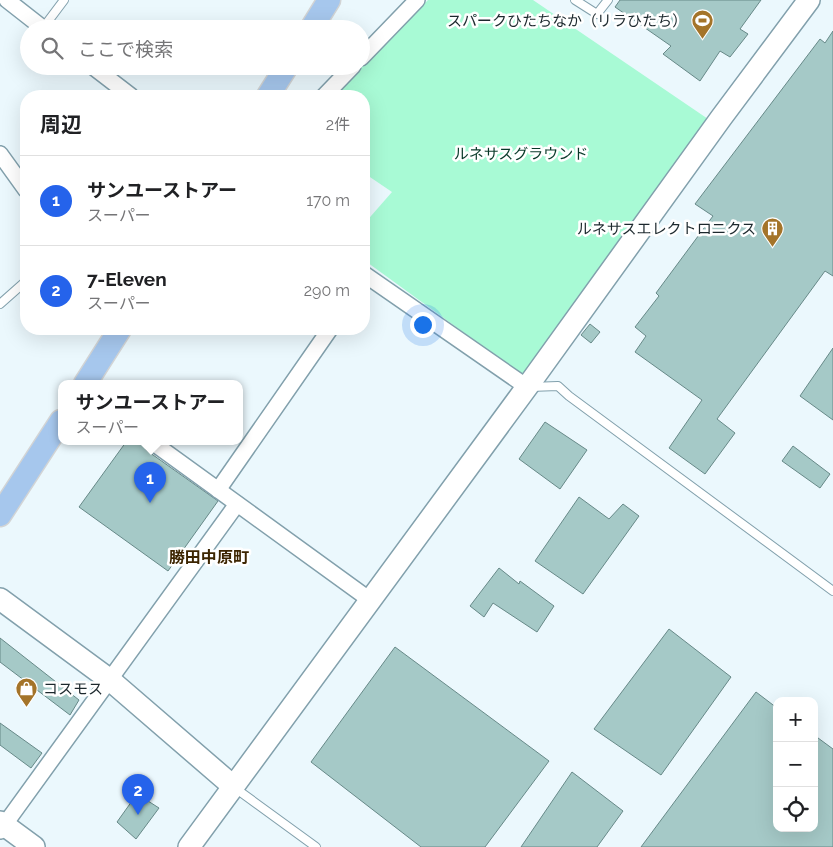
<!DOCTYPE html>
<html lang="ja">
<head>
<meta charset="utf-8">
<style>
  :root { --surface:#fff; --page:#f2f2f2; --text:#202124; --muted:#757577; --line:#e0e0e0; --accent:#2563eb }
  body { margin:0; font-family:Raleway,"Noto Sans JP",sans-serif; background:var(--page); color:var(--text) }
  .controls { position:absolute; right:15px; bottom:15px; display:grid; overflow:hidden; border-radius:10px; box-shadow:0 5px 20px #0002 }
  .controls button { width:45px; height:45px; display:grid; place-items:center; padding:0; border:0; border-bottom:1px solid var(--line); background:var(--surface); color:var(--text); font:25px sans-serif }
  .you { position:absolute; left:422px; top:324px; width:18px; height:18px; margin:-12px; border:4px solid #fff; border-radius:50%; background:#1a73e8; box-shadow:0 0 0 8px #1a73e833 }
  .badge { display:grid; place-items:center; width:32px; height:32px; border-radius:50%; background:var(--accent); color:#fff; font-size:16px; font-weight:700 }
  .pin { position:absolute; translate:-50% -41px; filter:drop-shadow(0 1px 2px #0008) }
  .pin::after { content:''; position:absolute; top:26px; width:18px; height:15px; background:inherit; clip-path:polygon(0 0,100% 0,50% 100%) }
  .popup { position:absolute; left:58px; top:380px; width:185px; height:65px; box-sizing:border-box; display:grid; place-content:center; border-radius:10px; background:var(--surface); filter:drop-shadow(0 1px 4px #0005); font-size:16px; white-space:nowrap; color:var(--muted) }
  .popup b { font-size:19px; color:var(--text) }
  .popup::after { content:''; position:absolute; left:50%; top:100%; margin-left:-10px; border:10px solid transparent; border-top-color:var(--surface) }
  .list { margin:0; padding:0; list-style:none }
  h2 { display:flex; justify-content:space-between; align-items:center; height:65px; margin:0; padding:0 20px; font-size:21px }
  h2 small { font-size:16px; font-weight:400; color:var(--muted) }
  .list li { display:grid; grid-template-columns:32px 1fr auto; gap:15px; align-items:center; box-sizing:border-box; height:90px; padding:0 20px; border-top:1px solid var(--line) }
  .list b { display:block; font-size:19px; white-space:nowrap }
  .list p { margin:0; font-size:16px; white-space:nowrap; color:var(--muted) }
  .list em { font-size:16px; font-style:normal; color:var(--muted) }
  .icon { flex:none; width:28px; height:28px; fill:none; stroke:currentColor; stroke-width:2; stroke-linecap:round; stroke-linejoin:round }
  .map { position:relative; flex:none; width:833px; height:847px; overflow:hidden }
  .search { position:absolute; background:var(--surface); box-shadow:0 5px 20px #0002; left:20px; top:20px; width:350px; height:55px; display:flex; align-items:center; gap:12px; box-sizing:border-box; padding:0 18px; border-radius:28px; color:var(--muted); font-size:19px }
  .panel { position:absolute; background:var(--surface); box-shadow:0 5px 20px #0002; left:20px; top:90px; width:350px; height:245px; border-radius:20px }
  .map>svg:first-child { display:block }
  .green { fill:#a8fad5 }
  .building { fill:#a5c9c7; stroke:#678988 }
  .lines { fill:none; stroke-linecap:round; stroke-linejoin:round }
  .lane-casing { stroke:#82a0ac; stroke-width:10 }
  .street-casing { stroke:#82a0ac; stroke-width:18 }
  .secondary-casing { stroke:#82a0ac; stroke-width:24 }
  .primary-casing { stroke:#d2d4d5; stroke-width:25 }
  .lane { stroke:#fff; stroke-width:8 }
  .street { stroke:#fff; stroke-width:15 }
  .secondary { stroke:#fff; stroke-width:21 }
  .primary { stroke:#a6c7ed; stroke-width:22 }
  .labels { text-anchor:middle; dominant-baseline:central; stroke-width:5; stroke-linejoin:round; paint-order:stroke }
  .poi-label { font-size:15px; fill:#1c282d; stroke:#fff; text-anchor:end }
  .park-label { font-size:15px; fill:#073928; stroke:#fff }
  .neighbourhood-label { font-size:16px; font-weight:bold; fill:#3c2501; stroke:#fff }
</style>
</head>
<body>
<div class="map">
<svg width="833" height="847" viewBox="0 0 833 847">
  <rect width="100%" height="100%" fill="#ebf8fd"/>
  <!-- green -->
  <path class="green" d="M 428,0 L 533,0 L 711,121 L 526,378 L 364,260 L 364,224 L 392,192 L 364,173 L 364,96 L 333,96 Z"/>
  <!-- building -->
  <g class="building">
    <path d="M 620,0 L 761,0 L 740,29 L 748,34 L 730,57 L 720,51 L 700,81 L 663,54 L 671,46 L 615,7 Z"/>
    <path d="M 833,31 L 833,276 L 825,271 L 717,419 L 735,433 L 705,474 L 669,448 L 702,400 L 635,352 L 646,336 L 635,327 L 659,296 L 656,293 L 713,216 L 695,204 L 820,39 L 825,43 Z"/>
    <path d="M 590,324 L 600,332 L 591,343 L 581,335 Z"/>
    <path d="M 833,348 L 833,420 L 800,396 Z"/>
    <path d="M 545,422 L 587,450 L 560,489 L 519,459 Z"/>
    <path d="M 126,442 L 143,442 L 146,450 L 218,501 L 168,571 L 79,507 Z"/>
    <path d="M 793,446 L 830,474 L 820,488 L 782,461 Z"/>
    <path d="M 579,497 L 609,519 L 623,504 L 639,516 L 583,594 L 535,561 Z"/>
    <path d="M 499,568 L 519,584 L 520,581 L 554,606 L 537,632 L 493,603 L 484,617 L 470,606 Z"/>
    <path d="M 669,629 L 731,677 L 661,775 L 594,729 Z"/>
    <path d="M 0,638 L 79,700 L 70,715 L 0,662 Z"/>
    <path d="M 395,647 L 549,761 L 485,847 L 421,847 L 311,762 Z"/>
    <path d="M 756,692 L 777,708 L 777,828 L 814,828 L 814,735 L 833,749 L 833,847 L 641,847 Z"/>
    <path d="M 0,723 L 42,753 L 31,768 L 0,745 Z"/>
    <path d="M 572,772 L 623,811 L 597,847 L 521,847 Z"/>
    <path d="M 137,794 L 159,808 L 136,839 L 117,822 Z"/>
  </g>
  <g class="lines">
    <defs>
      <g id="lane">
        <path d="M 575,0 L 597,14 L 608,0"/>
        <path d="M 43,28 L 64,0"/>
        <path d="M 0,304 L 26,281"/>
        <path d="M 530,387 L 558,386 L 569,396 L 833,591"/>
        <path d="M 235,788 L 316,847"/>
      </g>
      <g id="street">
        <path d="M 7,0 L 44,29"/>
        <path d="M 361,58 L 417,0"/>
        <path d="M 92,66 L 131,96"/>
        <path d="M 324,96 L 353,66"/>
        <path d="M 0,154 L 26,190"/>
        <path d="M 364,274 L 527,387"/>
        <path d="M 152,442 L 370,600"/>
        <path d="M 218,490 L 330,329"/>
        <path d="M 0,831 L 237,504"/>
      </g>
      <g id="secondary">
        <path d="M 0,599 L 110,680 L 234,787"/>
        <path d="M 0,822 L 34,847"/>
        <path d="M 189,847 L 527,387 L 721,118 L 809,0"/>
      </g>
      <g id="primary">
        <path d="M 311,29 L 329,0"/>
        <path d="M 268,96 L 287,66"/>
        <path d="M 85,384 L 120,329"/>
        <path d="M 0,515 L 61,421"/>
      </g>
    </defs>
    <!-- lane casing -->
    <use href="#lane" class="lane-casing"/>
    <!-- street casing -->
    <use href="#street" class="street-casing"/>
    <!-- secondary casing -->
    <use href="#secondary" class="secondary-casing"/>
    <!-- primary casing -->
    <use href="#primary" class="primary-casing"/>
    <!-- lane -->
    <use href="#lane" class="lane"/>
    <!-- street -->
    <use href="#street" class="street"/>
    <!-- secondary -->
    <use href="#secondary" class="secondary"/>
    <!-- primary -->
    <use href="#primary" class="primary"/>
  </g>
  <!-- icons -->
  <defs>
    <symbol id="stadium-pin" viewBox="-11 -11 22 30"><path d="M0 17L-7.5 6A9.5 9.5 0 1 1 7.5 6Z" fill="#a47429" stroke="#fff"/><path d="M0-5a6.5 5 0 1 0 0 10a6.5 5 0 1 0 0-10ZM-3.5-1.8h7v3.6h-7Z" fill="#fff"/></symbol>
    <symbol id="building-pin" viewBox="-11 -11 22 30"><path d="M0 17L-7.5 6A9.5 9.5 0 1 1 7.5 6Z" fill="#a47429" stroke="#fff"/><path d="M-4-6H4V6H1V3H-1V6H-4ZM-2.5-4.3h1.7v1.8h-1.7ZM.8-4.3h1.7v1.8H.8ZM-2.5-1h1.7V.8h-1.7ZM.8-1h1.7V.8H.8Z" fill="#fff"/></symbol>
    <symbol id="shop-pin" viewBox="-11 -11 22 30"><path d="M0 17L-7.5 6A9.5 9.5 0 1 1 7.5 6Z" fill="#a47429" stroke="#fff"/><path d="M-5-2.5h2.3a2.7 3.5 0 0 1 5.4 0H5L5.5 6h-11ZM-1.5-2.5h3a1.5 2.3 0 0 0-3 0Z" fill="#fff"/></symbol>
  </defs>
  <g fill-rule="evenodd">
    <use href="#stadium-pin" x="690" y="8" width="25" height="34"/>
    <use href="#building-pin" x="760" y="216" width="25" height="34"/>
    <use href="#shop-pin" x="14" y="676" width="25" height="34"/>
  </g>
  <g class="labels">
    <!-- poi labels -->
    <g class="poi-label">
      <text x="687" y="21">スパークひたちなか（リラひたち）</text>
      <text x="756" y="229">ルネサスエレクトロニクス</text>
      <text x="43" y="689" text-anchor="start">コスモス</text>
    </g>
    <!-- park labels -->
    <g class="park-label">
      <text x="521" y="154">ルネサスグラウンド</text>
    </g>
    <!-- neighbourhood labels -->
    <g class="neighbourhood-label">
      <text x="209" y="557">勝田中原町</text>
    </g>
  </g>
</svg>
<div class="controls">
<button>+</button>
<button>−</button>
<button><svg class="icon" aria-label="locate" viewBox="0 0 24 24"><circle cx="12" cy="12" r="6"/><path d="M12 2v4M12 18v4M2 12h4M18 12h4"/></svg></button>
</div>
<div class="you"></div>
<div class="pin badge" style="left:150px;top:503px">1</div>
<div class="popup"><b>サンユーストアー</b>スーパー</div>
<div class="pin badge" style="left:138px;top:815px">2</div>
<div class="search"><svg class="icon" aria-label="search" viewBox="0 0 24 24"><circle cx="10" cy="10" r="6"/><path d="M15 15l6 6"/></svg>ここで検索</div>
<section class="panel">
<h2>周辺<small>2件</small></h2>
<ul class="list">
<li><span class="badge">1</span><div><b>サンユーストアー</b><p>スーパー</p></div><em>170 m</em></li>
<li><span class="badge">2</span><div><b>7-Eleven</b><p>スーパー</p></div><em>290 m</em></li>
</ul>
</section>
</div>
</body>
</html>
